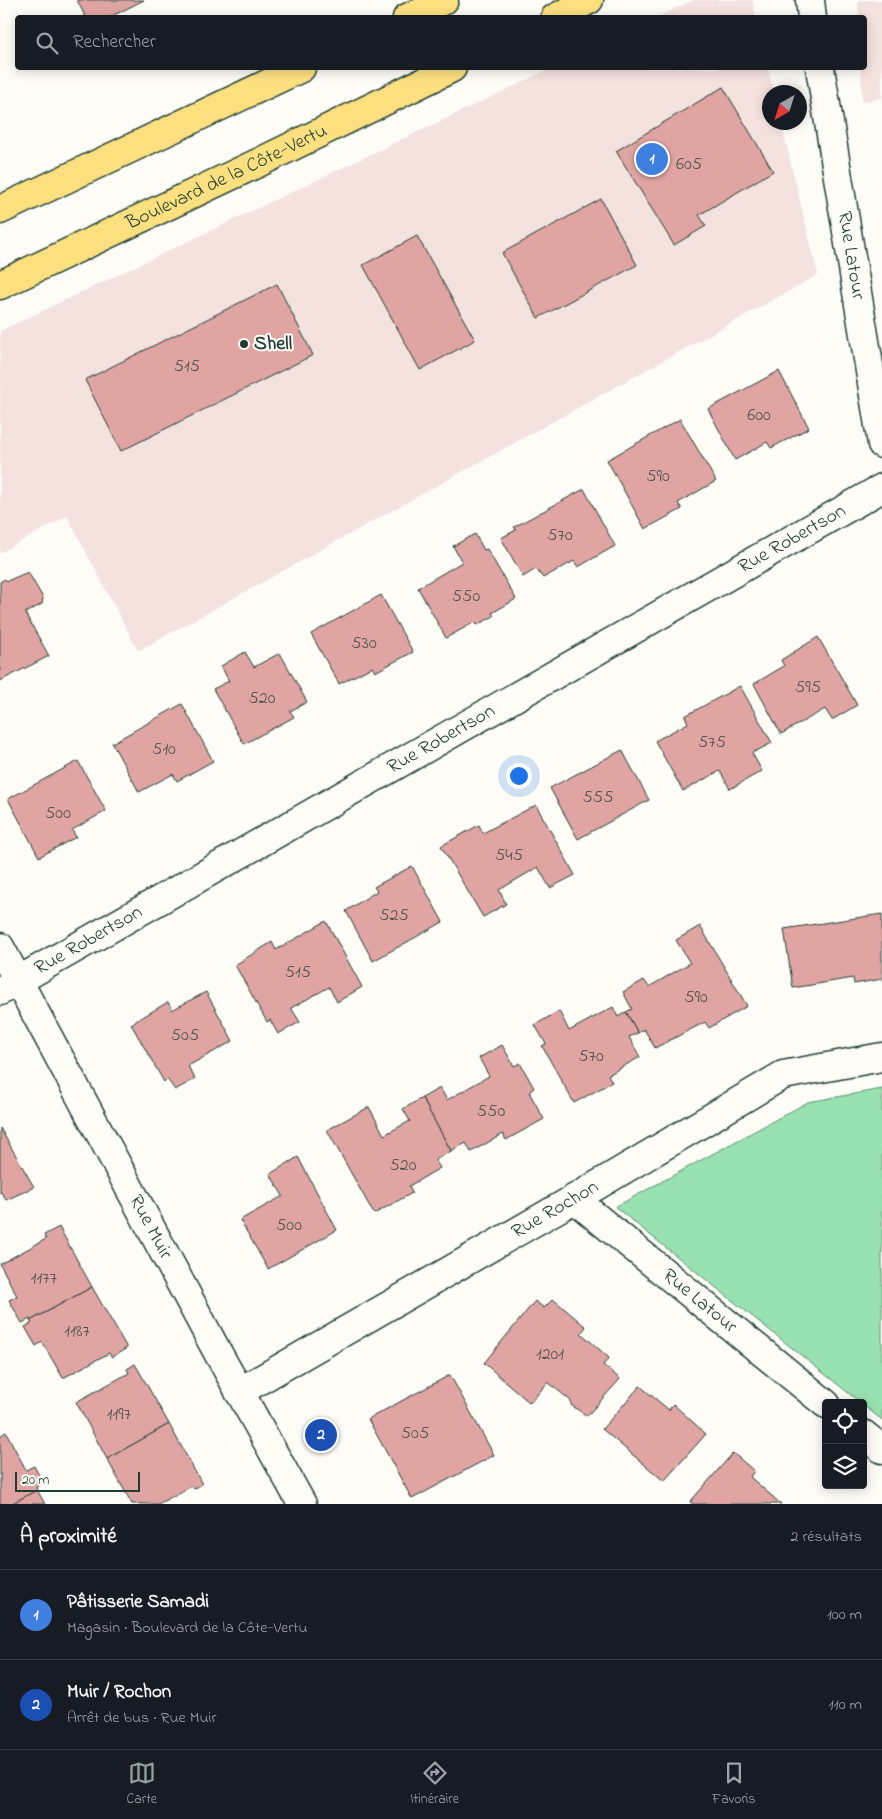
<!DOCTYPE html>
<html lang="fr">
<head>
<meta charset="utf-8">
<style>
  :root { --surface:#171b24; --page:#242831; --text:#f1f3f6; --muted:#9ea1a6; --line:#363941; --accent:#92a19f }
  body { margin:0; font-family:"Indie Flower",sans-serif; background:var(--page); color:var(--text) }
  .controls { position:absolute; right:15px; bottom:15px; display:grid; overflow:hidden; border-radius:5px; box-shadow:0 2px 12px #0003 }
  .controls button { width:45px; height:45px; display:grid; place-items:center; padding:0; border:0; border-bottom:1px solid var(--line); background:var(--surface); color:var(--text); font:25px sans-serif }
  .compass { position:absolute; left:762px; top:85px; width:45px; height:45px; border-radius:50%; background:var(--surface); box-shadow:0 2px 12px #0003; rotate:219deg }
  .scale { position:absolute; left:15px; bottom:12px; width:125px; box-sizing:border-box; padding-left:5px; border:2px solid #1f3d34; border-top:0; font-size:14px; line-height:18px; white-space:nowrap; color:#1f3d34; -webkit-text-stroke:4px #fdfcf7; paint-order:stroke }
  .you { position:absolute; left:518px; top:775px; width:18px; height:18px; margin:-12px; border:4px solid #fff; border-radius:50%; background:#1a73e8; box-shadow:0 0 0 8px #1a73e833 }
  .badge { display:grid; place-items:center; width:32px; height:32px; border-radius:50%; background:var(--accent); color:#fff; font-size:16px; font-weight:700 }
  .pin { position:absolute; translate:-50% -50%; border:2px solid #fff; box-shadow:0 1px 5px #0006 }
  .list { margin:0; padding:0; list-style:none }
  h2 { display:flex; justify-content:space-between; align-items:center; height:65px; margin:0; padding:0 20px; font-size:21px }
  h2 small { font-size:16px; font-weight:400; color:var(--muted) }
  .list li { display:grid; grid-template-columns:32px 1fr auto; gap:15px; align-items:center; box-sizing:border-box; height:90px; padding:0 20px; border-top:1px solid var(--line) }
  .list b { display:block; font-size:19px; white-space:nowrap }
  .list p { margin:0; font-size:16px; white-space:nowrap; color:var(--muted) }
  .list em { font-size:16px; font-style:normal; color:var(--muted) }
  .icon { flex:none; width:28px; height:28px; fill:none; stroke:currentColor; stroke-width:2; stroke-linecap:round; stroke-linejoin:round }
  .map { position:relative; flex:none; width:882px; height:1504px; overflow:hidden }
  .search { position:absolute; background:var(--surface); box-shadow:0 2px 12px #0003; left:15px; right:15px; top:15px; height:55px; display:flex; align-items:center; gap:12px; box-sizing:border-box; padding:0 18px; border-radius:5px; color:var(--muted); font-size:19px }
  .sheet { height:245px; background:var(--surface) }
  nav { display:flex; justify-content:space-around; align-items:center; box-sizing:border-box; height:70px; border-top:1px solid var(--line); background:var(--surface); font-size:14px; color:var(--muted) }
  nav a { display:grid; justify-items:center; gap:2px }
  nav .on { color:var(--accent) }
  .map>svg:first-child { display:block }
  .built { fill:#f4e2de }
  .green { fill:#98e1b0; stroke:#5c8f72 }
  .building { fill:#e0a5a3; stroke:#1f3d34 }
  .lines { fill:none; stroke-linecap:round; stroke-linejoin:round }
  .minor-casing { stroke:#1f3d34; stroke-width:31 }
  .major-casing { stroke:#1f3d34; stroke-width:31 }
  .minor { stroke:#fdfcf7; stroke-width:28 }
  .major { stroke:#fce080; stroke-width:28 }
  .poi-dot { fill:#1f3d34; stroke:#fdfcf7; stroke-width:2 }
  .labels { text-anchor:middle; dominant-baseline:central; stroke-width:4; stroke-linejoin:round; paint-order:stroke }
  .number-label { font-size:18px; fill:#4f5750 }
  .street-label { font-size:20px; fill:#1f3d34; stroke:#fdfcf7 }
  .poi-label { font-size:20px; font-weight:bold; fill:#1f3d34; stroke:#fdfcf7; text-anchor:start }
</style>
</head>
<body>
<div class="map">
<svg width="882" height="1504" viewBox="0 0 882 1504">
  <rect width="100%" height="100%" fill="#fdfcf7"/>
  <filter id="ink" filterUnits="userSpaceOnUse"><feTurbulence type="fractalNoise" baseFrequency=".02" numOctaves="2"/><feDisplacementMap in="SourceGraphic" scale="10" xChannelSelector="R" yChannelSelector="G"/><feConvolveMatrix kernelMatrix="1 2 1 2 8 2 1 2 1" color-interpolation-filters="sRGB"/></filter>
  <g filter="url(#ink)">
    <!-- built -->
    <g class="built">
      <path d="M 694,0 L 752,0 L 756,17 L 657,17 Z"/>
      <path d="M 858,0 L 882,0 L 882,98 L 862,102 L 861,68 L 864,68 L 864,18 L 859,17 Z"/>
      <path d="M 552,68 L 768,68 L 774,92 L 770,92 L 770,122 L 781,123 L 818,275 L 138,651 L 67,516 L 0,553 L 0,331 Z"/>
    </g>
    <!-- green -->
    <path class="green" d="M 882,1089 L 882,1420 L 863,1405 L 863,1403 L 861,1403 L 615,1207 L 808,1102 Z"/>
    <!-- building -->
    <g class="building">
      <path d="M 77,0 L 144,0 L 108,18 L 86,18 Z"/>
      <path d="M 723,87 L 773,171 L 699,215 L 706,226 L 674,245 L 616,151 Z"/>
      <path d="M 601,199 L 637,265 L 538,318 L 502,253 Z"/>
      <path d="M 417,236 L 475,340 L 420,370 L 363,265 Z"/>
      <path d="M 277,284 L 313,355 L 121,451 L 85,380 Z"/>
      <path d="M 779,371 L 809,428 L 771,448 L 767,442 L 735,460 L 708,409 Z"/>
      <path d="M 680,419 L 716,481 L 678,503 L 682,509 L 645,529 L 607,460 Z"/>
      <path d="M 584,489 L 615,546 L 578,567 L 574,561 L 543,578 L 536,569 L 523,577 L 501,538 L 516,530 L 514,527 Z"/>
      <path d="M 475,534 L 484,550 L 487,549 L 516,599 L 492,613 L 494,616 L 477,625 L 475,622 L 446,638 L 418,588 L 462,562 L 453,546 Z"/>
      <path d="M 28,572 L 43,598 L 42,604 L 25,613 L 49,656 L 0,681 L 0,582 L 5,579 L 7,581 Z"/>
      <path d="M 381,595 L 413,652 L 375,672 L 372,667 L 339,684 L 311,634 Z"/>
      <path d="M 818,637 L 857,705 L 832,720 L 825,709 L 781,734 L 754,684 L 784,666 L 781,660 Z"/>
      <path d="M 245,652 L 254,667 L 280,653 L 307,702 L 290,711 L 294,717 L 244,744 L 213,689 L 229,681 L 221,666 Z"/>
      <path d="M 740,686 L 772,743 L 752,753 L 762,771 L 730,789 L 720,771 L 683,791 L 655,741 L 688,723 L 685,716 Z"/>
      <path d="M 182,704 L 213,761 L 177,781 L 173,774 L 139,792 L 112,743 Z"/>
      <path d="M 622,750 L 649,800 L 578,839 L 550,788 Z"/>
      <path d="M 78,761 L 106,811 L 72,830 L 76,837 L 39,857 L 8,799 Z"/>
      <path d="M 536,805 L 575,875 L 550,888 L 538,867 L 499,890 L 506,904 L 483,917 L 441,846 L 479,825 L 483,833 Z"/>
      <path d="M 412,866 L 443,922 L 373,961 L 346,911 L 377,891 L 374,887 Z"/>
      <path d="M 882,914 L 882,979 L 854,984 L 853,978 L 793,988 L 784,929 Z"/>
      <path d="M 326,921 L 362,987 L 337,1002 L 329,987 L 291,1008 L 300,1022 L 278,1034 L 270,1020 L 267,1022 L 235,965 L 272,942 L 276,950 Z"/>
      <path d="M 700,926 L 747,1006 L 709,1028 L 705,1022 L 655,1048 L 644,1029 L 638,1033 L 626,1012 L 632,1009 L 623,992 L 644,980 L 649,987 L 690,963 L 676,940 Z"/>
      <path d="M 206,992 L 233,1041 L 188,1066 L 195,1079 L 175,1090 L 167,1079 L 164,1082 L 131,1024 L 168,1002 L 172,1010 Z"/>
      <path d="M 613,1007 L 618,1017 L 626,1012 L 638,1033 L 629,1037 L 640,1057 L 608,1075 L 612,1082 L 574,1103 L 542,1046 L 546,1044 L 535,1025 L 559,1011 L 569,1031 Z"/>
      <path d="M 502,1045 L 514,1066 L 520,1063 L 534,1088 L 530,1091 L 530,1094 L 544,1119 L 506,1140 L 503,1134 L 471,1152 L 466,1143 L 451,1151 L 422,1098 L 440,1088 L 447,1100 L 489,1076 L 479,1058 Z"/>
      <path d="M 422,1098 L 451,1151 L 435,1160 L 440,1168 L 409,1186 L 412,1193 L 374,1214 L 327,1130 L 369,1107 L 384,1135 L 410,1121 L 403,1109 Z"/>
      <path d="M 0,1128 L 34,1187 L 6,1200 L 1,1192 L 0,1193 Z"/>
      <path d="M 298,1157 L 337,1230 L 268,1269 L 240,1220 L 283,1196 L 270,1174 Z"/>
      <path d="M 59,1227 L 92,1287 L 30,1321 L 30,1319 L 22,1323 L 9,1300 L 17,1296 L 0,1264 L 46,1239 L 44,1235 Z"/>
      <path d="M 92,1287 L 127,1348 L 112,1357 L 109,1353 L 63,1378 L 42,1342 L 36,1346 L 25,1327 L 32,1323 L 30,1321 Z"/>
      <path d="M 553,1299 L 586,1327 L 581,1333 L 609,1358 L 603,1365 L 620,1379 L 587,1416 L 571,1405 L 571,1401 L 548,1382 L 530,1403 L 484,1363 L 535,1301 L 544,1308 Z"/>
      <path d="M 135,1364 L 169,1424 L 107,1459 L 76,1402 L 129,1373 L 127,1369 Z"/>
      <path d="M 450,1375 L 494,1455 L 412,1499 L 368,1419 Z"/>
      <path d="M 640,1386 L 669,1410 L 673,1404 L 706,1434 L 664,1481 L 602,1429 Z"/>
      <path d="M 169,1424 L 202,1484 L 194,1489 L 192,1486 L 158,1504 L 132,1504 L 107,1459 Z"/>
      <path d="M 6,1432 L 26,1470 L 34,1466 L 43,1483 L 36,1487 L 37,1490 L 11,1504 L 0,1504 L 0,1436 Z"/>
      <path d="M 733,1453 L 754,1471 L 750,1477 L 781,1504 L 693,1504 L 690,1502 Z"/>
      <path d="M 37,1490 L 45,1504 L 11,1504 Z"/>
    </g>
    <g class="lines">
      <defs>
        <g id="minor">
          <path d="M 810,0 L 812,18"/>
          <path id="s1" d="M 820,68 L 882,444"/>
          <path id="s2" d="M 0,947 L 218,1353 L 302,1504"/>
          <path id="s3" d="M 0,991 L 882,488"/>
          <path id="s4" d="M 574,1199 L 826,1404"/>
          <path id="s5" d="M 239,1392 L 574,1199 L 783,1075 L 882,1057"/>
          <path d="M 863,1434 L 882,1449"/>
        </g>
        <g id="major">
          <path d="M 407,18 L 444,0"/>
          <path d="M 555,18 L 589,0"/>
          <path d="M 0,210 L 301,68"/>
          <path id="s6" d="M 0,285 L 260,162 L 452,68"/>
        </g>
      </defs>
      <!-- minor casing -->
      <use href="#minor" class="minor-casing"/>
      <!-- major casing -->
      <use href="#major" class="major-casing"/>
      <!-- minor -->
      <use href="#minor" class="minor"/>
      <!-- major -->
      <use href="#major" class="major"/>
    </g>
  </g>
  <!-- markers -->
  <circle class="poi-dot" cx="244" cy="344" r="5"/>
  <g class="labels">
    <!-- number labels -->
    <g class="number-label">
      <text x="689" y="165">605</text>
      <text x="187" y="367">515</text>
      <text x="759" y="416">600</text>
      <text x="658" y="477">590</text>
      <text x="560" y="536">570</text>
      <text x="466" y="597">550</text>
      <text x="364" y="644">530</text>
      <text x="808" y="688">595</text>
      <text x="262" y="699">520</text>
      <text x="712" y="743">575</text>
      <text x="164" y="750">510</text>
      <text x="598" y="798">555</text>
      <text x="58" y="814">500</text>
      <text x="509" y="856">545</text>
      <text x="394" y="916">525</text>
      <text x="298" y="973">515</text>
      <text x="696" y="998">590</text>
      <text x="185" y="1036">505</text>
      <text x="591" y="1057">570</text>
      <text x="491" y="1112">550</text>
      <text x="403" y="1166">520</text>
      <text x="289" y="1226">500</text>
      <text x="44" y="1279">1177</text>
      <text x="77" y="1332">1187</text>
      <text x="550" y="1355">1201</text>
      <text x="119" y="1415">1197</text>
      <text x="415" y="1434">505</text>
    </g>
    <!-- street labels -->
    <g class="street-label">
      <text stroke="none"><textPath href="#s6" startOffset="251">Boulevard de la Côte-Vertu</textPath></text>
      <text stroke="none"><textPath href="#s1" startOffset="190">Rue Latour</textPath></text>
      <text stroke="none"><textPath href="#s3" startOffset="912">Rue Robertson</textPath></text>
      <text stroke="none"><textPath href="#s3" startOffset="508">Rue Robertson</textPath></text>
      <text stroke="none"><textPath href="#s3" startOffset="102">Rue Robertson</textPath></text>
      <text stroke="none"><textPath href="#s5" startOffset="365">Rue Rochon</textPath></text>
      <text stroke="none"><textPath href="#s2" startOffset="318">Rue Muir</textPath></text>
      <text stroke="none"><textPath href="#s4" startOffset="162">Rue Latour</textPath></text>
    </g>
    <!-- poi labels -->
    <g class="poi-label">
      <text x="254" y="344">Shell</text>
    </g>
  </g>
</svg>
<div class="controls">
<button><svg class="icon" aria-label="locate" viewBox="0 0 24 24"><circle cx="12" cy="12" r="6"/><path d="M12 2v4M12 18v4M2 12h4M18 12h4"/></svg></button>
<button><svg class="icon" aria-label="layers" viewBox="0 0 24 24"><path d="M12 4l9 5-9 5-9-5zM3 14l9 5 9-5"/></svg></button>
</div>
<svg class="compass" viewBox="-18 -18 36 36"><path d="M0-13l5 13h-10z" fill="#e53935"/><path d="M0 13l5-13h-10z" fill="#9ea1a6"/></svg>
<div class="scale">20 m</div>
<div class="you"></div>
<div class="pin badge" style="left:652px;top:159px;background:#3f7fe0">1</div>
<div class="pin badge" style="left:321px;top:1435px;background:#1a4fb4">2</div>
<div class="search"><svg class="icon" aria-label="search" viewBox="0 0 24 24"><circle cx="10" cy="10" r="6"/><path d="M15 15l6 6"/></svg>Rechercher</div>
</div>
<section class="sheet">
<h2>À proximité<small>2 résultats</small></h2>
<ul class="list">
<li><span class="badge" style="background:#3f7fe0">1</span><div><b>Pâtisserie Samadi</b><p>Magasin · Boulevard de la Côte-Vertu</p></div><em>100 m</em></li>
<li><span class="badge" style="background:#1a4fb4">2</span><div><b>Muir / Rochon</b><p>Arrêt de bus · Rue Muir</p></div><em>110 m</em></li>
</ul>
</section>
<nav>
<a class="on"><svg class="icon" aria-label="map" viewBox="0 0 24 24"><path d="M3 6l6-2 6 2 6-2v14l-6 2-6-2-6 2zM9 4v14M15 6v14"/></svg>Carte</a>
<a><svg class="icon" aria-label="directions" viewBox="0 0 24 24"><path d="M12 3l9 9-9 9-9-9zM9 14v-3h6M13 9l2 2-2 2"/></svg>Itinéraire</a>
<a><svg class="icon" aria-label="saved" viewBox="0 0 24 24"><path d="M7 4h10v16l-5-4-5 4z"/></svg>Favoris</a>
</nav>
</body>
</html>
